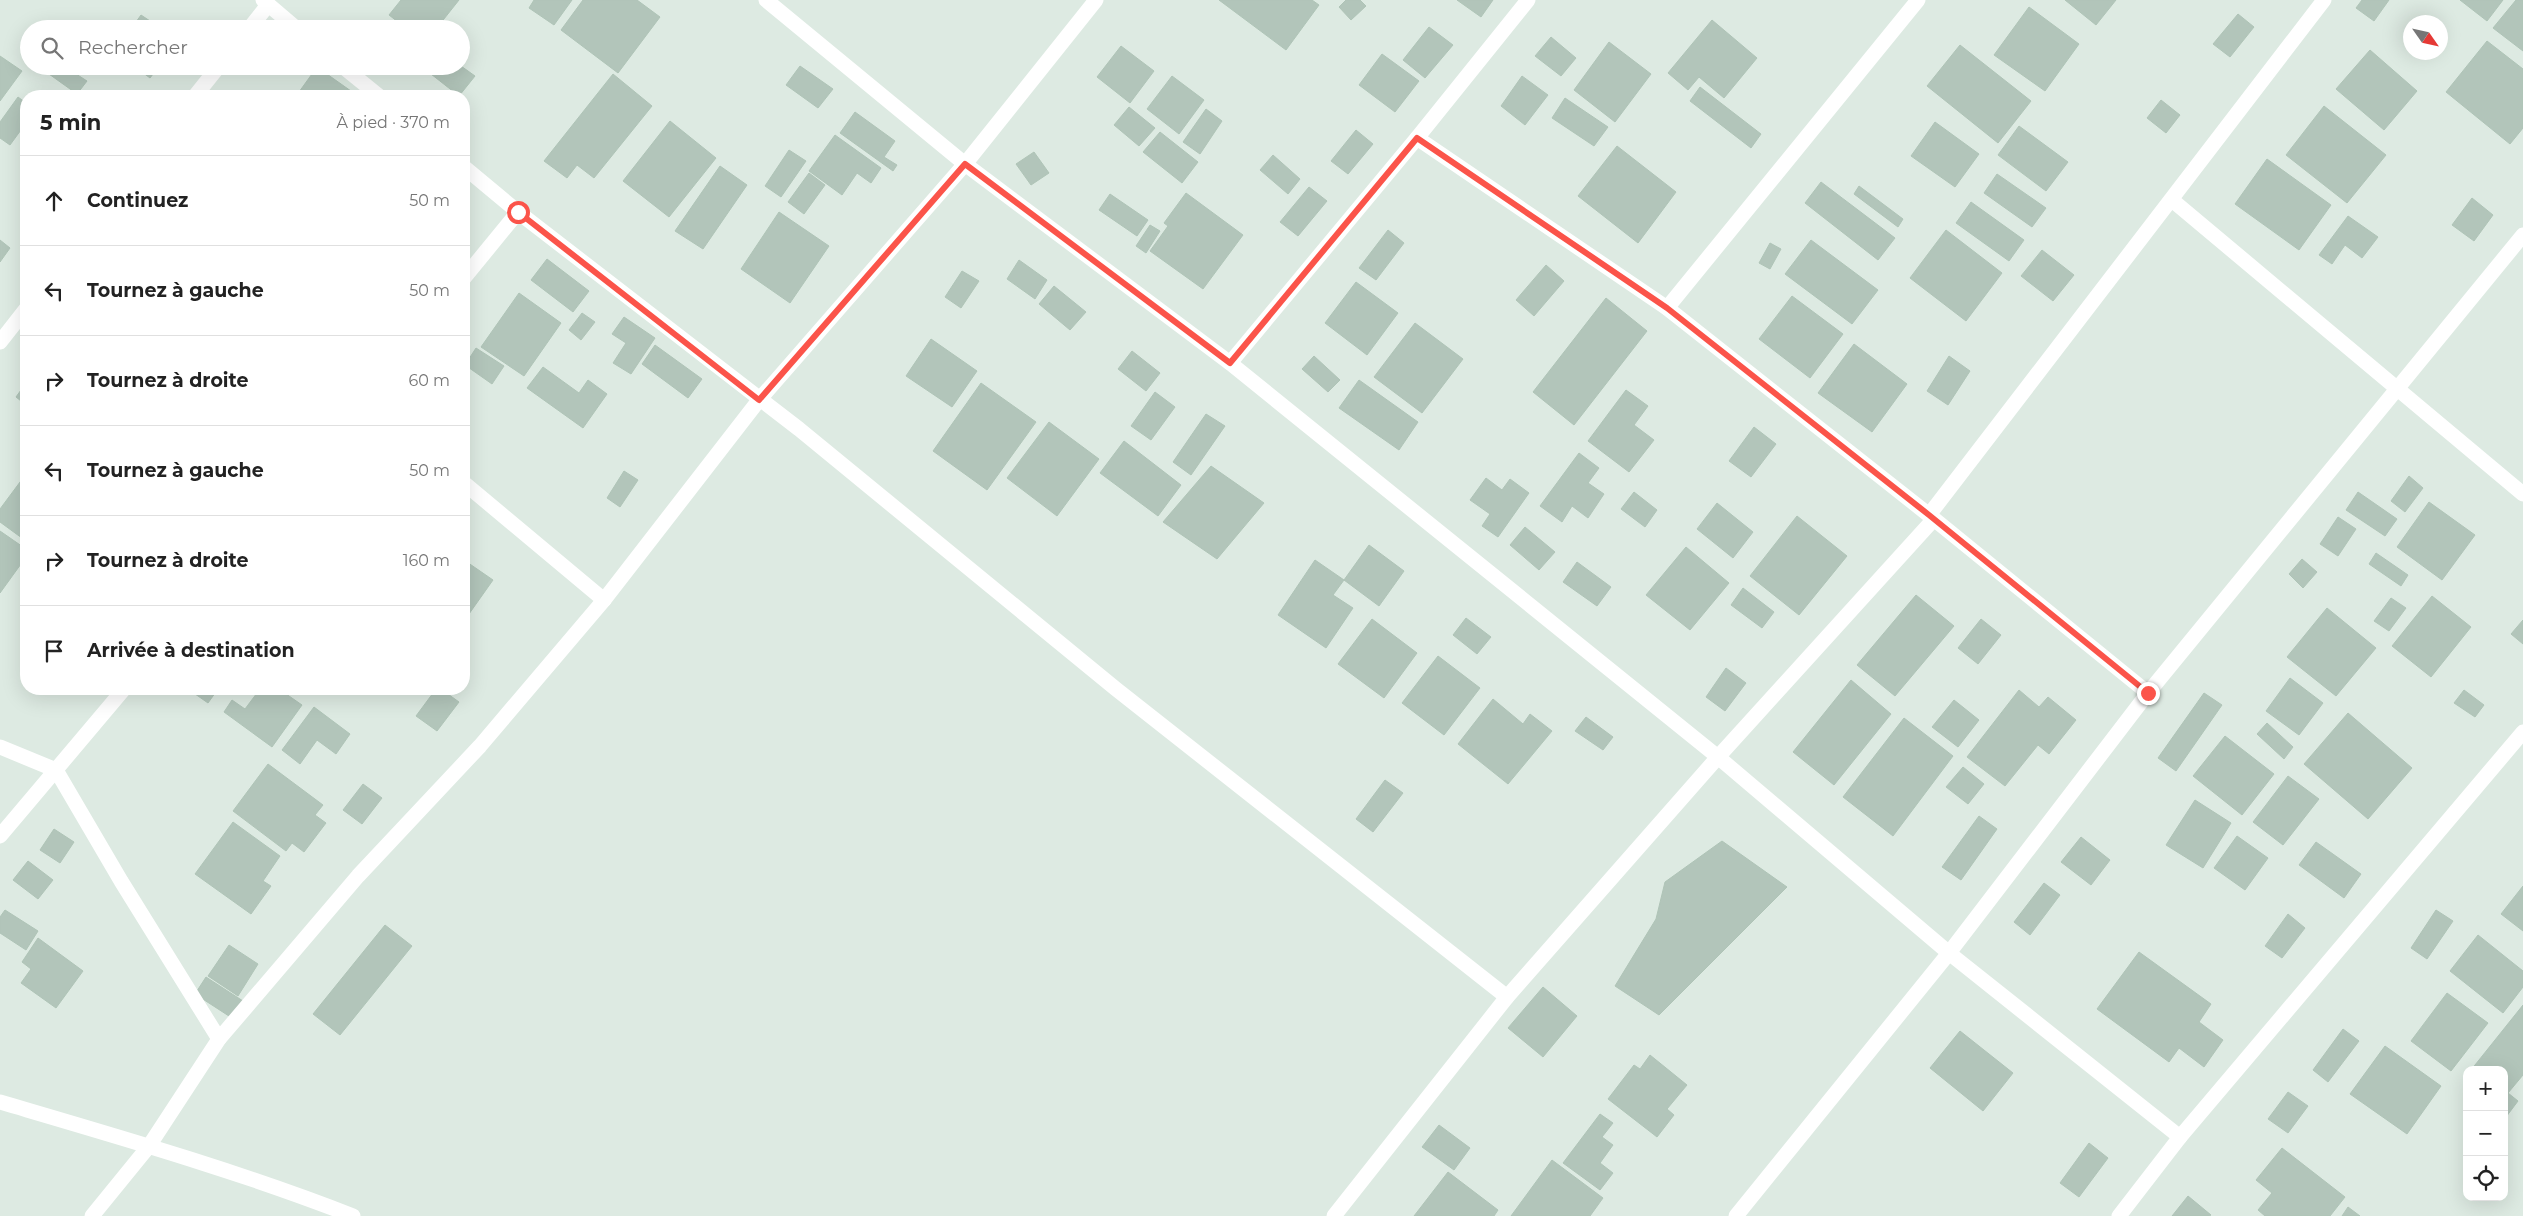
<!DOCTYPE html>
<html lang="fr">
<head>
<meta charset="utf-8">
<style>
  :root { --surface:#fff; --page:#f2f2f2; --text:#222; --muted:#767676; --line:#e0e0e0 }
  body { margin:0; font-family:Montserrat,sans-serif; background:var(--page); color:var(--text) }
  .controls { position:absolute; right:15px; bottom:15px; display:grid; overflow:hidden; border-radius:10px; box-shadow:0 5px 20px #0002 }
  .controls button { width:45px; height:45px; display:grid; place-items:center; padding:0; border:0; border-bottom:1px solid var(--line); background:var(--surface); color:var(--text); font:25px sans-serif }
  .compass { position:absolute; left:2403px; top:15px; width:45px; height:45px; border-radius:50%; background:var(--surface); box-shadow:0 5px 20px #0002; rotate:124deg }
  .stop { position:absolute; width:15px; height:15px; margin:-11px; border:4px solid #fb544a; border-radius:50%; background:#fff }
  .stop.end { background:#fb544a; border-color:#fff; box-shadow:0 1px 5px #0008 }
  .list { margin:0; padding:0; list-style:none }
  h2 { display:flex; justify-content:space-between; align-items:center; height:65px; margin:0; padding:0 20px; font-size:21px }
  h2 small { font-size:16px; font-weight:400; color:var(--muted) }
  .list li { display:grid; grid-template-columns:32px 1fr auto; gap:15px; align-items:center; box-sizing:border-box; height:90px; padding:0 20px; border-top:1px solid var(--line) }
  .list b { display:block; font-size:19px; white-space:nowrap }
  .list em { font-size:16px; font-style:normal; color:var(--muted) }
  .icon { flex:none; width:28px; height:28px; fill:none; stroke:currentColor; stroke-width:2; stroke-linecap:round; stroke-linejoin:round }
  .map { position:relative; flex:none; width:2523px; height:1216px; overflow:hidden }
  .search { position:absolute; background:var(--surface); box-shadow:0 5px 20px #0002; left:20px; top:20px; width:450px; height:55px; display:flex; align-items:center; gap:12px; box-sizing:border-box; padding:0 18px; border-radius:28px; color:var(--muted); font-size:19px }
  .panel { position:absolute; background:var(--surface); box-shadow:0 5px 20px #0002; left:20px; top:90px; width:450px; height:605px; border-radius:20px }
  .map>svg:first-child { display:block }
  .building { fill:#b2c5ba; stroke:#afc4b7 }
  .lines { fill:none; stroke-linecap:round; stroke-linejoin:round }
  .street { stroke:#fff; stroke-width:15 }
  .route { stroke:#fb544a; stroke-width:6 }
</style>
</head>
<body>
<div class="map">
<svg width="2523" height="1216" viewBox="0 0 2523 1216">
  <rect width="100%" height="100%" fill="#ddeae2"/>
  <!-- building -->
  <g class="building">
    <path d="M 401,0 L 459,0 L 436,29 L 407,29 L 389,15 Z"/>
    <path d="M 534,0 L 572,0 L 554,25 L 529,8 Z"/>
    <path d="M 583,0 L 637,0 L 660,17 L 618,73 L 561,30 Z"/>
    <path d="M 1219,0 L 1312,0 L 1319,5 L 1286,50 Z"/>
    <path d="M 1346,0 L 1360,0 L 1366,6 L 1351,20 L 1339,7 Z"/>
    <path d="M 1457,0 L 1493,0 L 1481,17 Z"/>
    <path d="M 2065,0 L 2116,0 L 2096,25 Z"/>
    <path d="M 2362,0 L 2389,0 L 2374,21 L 2356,8 Z"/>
    <path d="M 2460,0 L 2503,0 L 2487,21 Z"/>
    <path d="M 2516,0 L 2523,0 L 2523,51 L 2493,28 Z"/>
    <path d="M 2029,7 L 2079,44 L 2045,91 L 1994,55 Z"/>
    <path d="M 2238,14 L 2254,27 L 2230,57 L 2213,44 Z"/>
    <path d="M 141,15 L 159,27 L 158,29 L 131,29 Z"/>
    <path d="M 1712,20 L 1757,58 L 1724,98 L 1699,77 L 1688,90 L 1668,73 Z"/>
    <path d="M 1429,27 L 1453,45 L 1425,78 L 1403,60 Z"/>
    <path d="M 1551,37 L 1576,58 L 1561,76 L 1535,56 Z"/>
    <path d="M 2487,41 L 2523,69 L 2523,128 L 2510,144 L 2446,92 Z"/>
    <path d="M 1609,42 L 1651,74 L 1615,122 L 1574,90 Z"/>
    <path d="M 1960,45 L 2031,101 L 1998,143 L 1927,86 Z"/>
    <path d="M 1121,46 L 1154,71 L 1130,103 L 1097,77 Z"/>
    <path d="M 2370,50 L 2417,91 L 2384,130 L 2336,89 Z"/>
    <path d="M 1382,54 L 1419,81 L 1395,112 L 1359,85 Z"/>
    <path d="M 0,56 L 22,71 L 0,101 Z"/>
    <path d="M 44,66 L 73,66 L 70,70 L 87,81 L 77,94 L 42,69 Z"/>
    <path d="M 134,66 L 159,66 L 150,78 Z"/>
    <path d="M 437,66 L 461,66 L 475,76 L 459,96 L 431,74 Z"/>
    <path d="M 800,66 L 833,89 L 818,108 L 786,85 Z"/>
    <path d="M 317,67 L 358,96 L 305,96 L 299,92 Z"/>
    <path d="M 613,74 L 652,106 L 594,178 L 577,165 L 567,178 L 544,161 Z"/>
    <path d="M 1172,76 L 1204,100 L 1179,134 L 1147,109 Z"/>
    <path d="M 1522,76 L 1548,95 L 1525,125 L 1501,106 Z"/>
    <path d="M 1700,87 L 1761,134 L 1751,148 L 1690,101 Z"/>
    <path d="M 18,97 L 26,103 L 26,123 L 10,145 L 0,138 L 0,122 Z"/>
    <path d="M 1565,98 L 1608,127 L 1594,146 L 1552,118 Z"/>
    <path d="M 2161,100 L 2180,115 L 2166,133 L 2147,118 Z"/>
    <path d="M 2324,106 L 2386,155 L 2347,203 L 2286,155 Z"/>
    <path d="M 1129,107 L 1155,128 L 1139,146 L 1114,125 Z"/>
    <path d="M 1206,109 L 1222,121 L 1200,154 L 1183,142 Z"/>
    <path d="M 855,112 L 895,141 L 884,157 L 897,165 L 893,171 L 840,133 Z"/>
    <path d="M 670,121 L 716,158 L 669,217 L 623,181 Z"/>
    <path d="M 1935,122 L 1979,154 L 1955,187 L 1911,156 Z"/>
    <path d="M 2019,126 L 2068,162 L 2046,191 L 1998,155 Z"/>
    <path d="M 1356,130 L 1373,144 L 1348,174 L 1331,161 Z"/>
    <path d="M 1160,132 L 1198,162 L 1182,183 L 1143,152 Z"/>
    <path d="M 835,135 L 881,168 L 871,183 L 857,173 L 842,195 L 809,171 Z"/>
    <path d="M 1617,146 L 1676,192 L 1638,243 L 1578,196 Z"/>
    <path d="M 789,150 L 806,161 L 781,197 L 765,186 Z"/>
    <path d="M 1034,152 L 1049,173 L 1031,185 L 1016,164 Z"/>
    <path d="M 1273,155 L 1300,179 L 1288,194 L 1260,170 Z"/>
    <path d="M 2267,159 L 2331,205 L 2299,250 L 2235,204 Z"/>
    <path d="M 720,166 L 747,185 L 703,249 L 675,231 Z"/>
    <path d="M 809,173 L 825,185 L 804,214 L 788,202 Z"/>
    <path d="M 1997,174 L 2046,208 L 2032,227 L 1984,193 Z"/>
    <path d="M 1821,182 L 1895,238 L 1878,260 L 1805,203 Z"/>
    <path d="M 1859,186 L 1903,219 L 1898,227 L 1854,194 Z"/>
    <path d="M 1309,187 L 1327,201 L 1298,236 L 1280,222 Z"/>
    <path d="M 1186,193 L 1243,235 L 1203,289 L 1150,251 L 1168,226 L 1164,223 Z"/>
    <path d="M 1110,194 L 1148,220 L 1137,236 L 1099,210 Z"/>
    <path d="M 2472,198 L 2493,215 L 2474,241 L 2452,225 Z"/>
    <path d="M 1971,202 L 2024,240 L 2009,261 L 1956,223 Z"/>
    <path d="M 779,212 L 829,246 L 790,303 L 741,269 Z"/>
    <path d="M 2348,216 L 2378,237 L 2362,258 L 2345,245 L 2332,264 L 2319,255 Z"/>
    <path d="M 1150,225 L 1160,231 L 1146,253 L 1136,246 Z"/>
    <path d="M 1388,230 L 1404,243 L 1376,280 L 1359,268 Z"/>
    <path d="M 1946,230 L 2002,273 L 1966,321 L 1910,278 Z"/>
    <path d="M 0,240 L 10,248 L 0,262 Z"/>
    <path d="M 1811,240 L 1878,290 L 1852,324 L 1785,274 Z"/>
    <path d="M 1770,243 L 1781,249 L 1770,269 L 1759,263 Z"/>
    <path d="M 2042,250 L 2074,275 L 2053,301 L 2021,276 Z"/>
    <path d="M 547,259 L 589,291 L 573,312 L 531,280 Z"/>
    <path d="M 1019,260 L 1047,280 L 1035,299 L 1007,279 Z"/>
    <path d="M 1546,265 L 1564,281 L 1534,316 L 1516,300 Z"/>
    <path d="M 962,271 L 979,281 L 961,308 L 945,297 Z"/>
    <path d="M 1356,282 L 1398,313 L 1367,355 L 1325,323 Z"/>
    <path d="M 1054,286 L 1086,312 L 1070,330 L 1039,304 Z"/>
    <path d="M 519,293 L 561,323 L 524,376 L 481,347 Z"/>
    <path d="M 1792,296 L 1843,334 L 1810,378 L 1759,339 Z"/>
    <path d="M 1606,298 L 1647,331 L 1574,425 L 1533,392 Z"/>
    <path d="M 582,313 L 595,322 L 581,340 L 569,330 Z"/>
    <path d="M 624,317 L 655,338 L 631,374 L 613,363 L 626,343 L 612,334 Z"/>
    <path d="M 1415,323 L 1463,359 L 1422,413 L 1374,377 Z"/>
    <path d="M 931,339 L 977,371 L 952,407 L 906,376 Z"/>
    <path d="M 1854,344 L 1907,384 L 1872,432 L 1818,393 Z"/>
    <path d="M 655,345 L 702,379 L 688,398 L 642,364 Z"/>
    <path d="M 476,348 L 504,366 L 492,384 L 465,365 Z"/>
    <path d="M 1132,351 L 1160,373 L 1146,391 L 1118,369 Z"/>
    <path d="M 1314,356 L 1340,380 L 1328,392 L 1302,369 Z"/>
    <path d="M 1949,356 L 1970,371 L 1948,405 L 1927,391 Z"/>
    <path d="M 543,367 L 579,393 L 588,380 L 607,394 L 583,428 L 527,388 Z"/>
    <path d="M 1359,380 L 1418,422 L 1399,450 L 1339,408 Z"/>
    <path d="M 26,383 L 26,405 L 16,397 Z"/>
    <path d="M 981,383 L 1036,422 L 987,490 L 933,451 Z"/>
    <path d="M 1626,390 L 1648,406 L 1634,425 L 1654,440 L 1629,472 L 1588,441 Z"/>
    <path d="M 1155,392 L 1175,407 L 1151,440 L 1131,426 Z"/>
    <path d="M 1206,414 L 1225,426 L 1191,475 L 1173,462 Z"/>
    <path d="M 1049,422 L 1099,459 L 1057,516 L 1007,478 Z"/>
    <path d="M 1754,427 L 1776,444 L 1751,477 L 1729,461 Z"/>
    <path d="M 1124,441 L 1181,485 L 1158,516 L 1100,473 Z"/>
    <path d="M 1579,453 L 1599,468 L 1588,483 L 1604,494 L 1588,518 L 1572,506 L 1562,522 L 1540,506 Z"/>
    <path d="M 1211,466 L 1264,503 L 1217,559 L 1163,522 Z"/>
    <path d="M 624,471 L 638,480 L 620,507 L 607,498 Z"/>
    <path d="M 26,474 L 26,541 L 0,522 L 0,509 Z"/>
    <path d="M 2409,476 L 2423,488 L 2405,512 L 2391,501 Z"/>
    <path d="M 1486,478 L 1502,490 L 1510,479 L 1529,493 L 1498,537 L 1482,526 L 1490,514 L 1470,500 Z"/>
    <path d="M 1634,492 L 1657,510 L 1645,527 L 1621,509 Z"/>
    <path d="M 2358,492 L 2397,519 L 2385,536 L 2346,510 Z"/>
    <path d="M 2429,502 L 2475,535 L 2442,580 L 2397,547 Z"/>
    <path d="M 1717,503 L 1753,532 L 1733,558 L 1697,529 Z"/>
    <path d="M 1797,516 L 1847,556 L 1799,615 L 1750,576 Z"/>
    <path d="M 2338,517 L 2356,529 L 2338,556 L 2320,544 Z"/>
    <path d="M 1525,527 L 1555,552 L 1539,570 L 1510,545 Z"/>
    <path d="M 0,531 L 26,549 L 26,557 L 0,593 Z"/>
    <path d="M 1369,545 L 1404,571 L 1379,606 L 1344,580 Z"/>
    <path d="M 1686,547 L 1729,583 L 1690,630 L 1646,595 Z"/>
    <path d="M 2376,553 L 2408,575 L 2401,586 L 2369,564 Z"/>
    <path d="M 2302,559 L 2317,572 L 2303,588 L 2289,574 Z"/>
    <path d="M 464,560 L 493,580 L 464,621 Z"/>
    <path d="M 1315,560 L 1344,580 L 1333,595 L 1353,608 L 1326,648 L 1278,615 Z"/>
    <path d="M 1577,562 L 1611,587 L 1597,606 L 1563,582 Z"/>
    <path d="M 1743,588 L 1774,612 L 1762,628 L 1731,605 Z"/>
    <path d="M 1916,595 L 1954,626 L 1895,696 L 1857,665 Z"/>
    <path d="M 2432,596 L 2471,627 L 2431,677 L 2392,646 Z"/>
    <path d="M 2391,598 L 2406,608 L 2389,631 L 2374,621 Z"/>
    <path d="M 2327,608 L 2376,648 L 2336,696 L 2287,657 Z"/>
    <path d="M 1466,618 L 1491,637 L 1477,654 L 1453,635 Z"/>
    <path d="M 1372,619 L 1417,653 L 1384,698 L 1338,664 Z"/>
    <path d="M 1981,619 L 2001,635 L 1978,664 L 1958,648 Z"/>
    <path d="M 2523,620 L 2523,644 L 2511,634 Z"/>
    <path d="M 1438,656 L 1480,688 L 1444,735 L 1402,703 Z"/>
    <path d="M 1726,668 L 1746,683 L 1725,711 L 1706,697 Z"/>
    <path d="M 2290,678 L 2323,703 L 2299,735 L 2266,711 Z"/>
    <path d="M 1851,680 L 1891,714 L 1834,785 L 1793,752 Z"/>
    <path d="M 188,689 L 218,689 L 208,703 Z"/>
    <path d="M 260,689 L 279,689 L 302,705 L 272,747 L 224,712 L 232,700 L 245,709 Z"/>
    <path d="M 436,689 L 441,689 L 459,702 L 437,731 L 416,716 Z"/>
    <path d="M 2019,690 L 2039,707 L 2048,697 L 2076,720 L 2049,754 L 2038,745 L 2005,786 L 1967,757 Z"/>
    <path d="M 2464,690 L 2484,705 L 2475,717 L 2454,703 Z"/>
    <path d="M 2204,693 L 2222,705 L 2176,771 L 2158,758 Z"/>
    <path d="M 1493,699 L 1523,724 L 1530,714 L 1552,731 L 1508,784 L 1458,744 Z"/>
    <path d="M 1954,700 L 1979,720 L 1958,747 L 1932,727 Z"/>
    <path d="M 314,707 L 350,734 L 336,754 L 317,740 L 300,764 L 282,750 Z"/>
    <path d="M 2348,713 L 2412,768 L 2368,819 L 2304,764 Z"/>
    <path d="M 1586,717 L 1613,737 L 1603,750 L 1575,731 Z"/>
    <path d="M 1904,718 L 1953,756 L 1893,836 L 1843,797 Z"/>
    <path d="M 2267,723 L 2293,747 L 2284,759 L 2257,734 Z"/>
    <path d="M 2225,736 L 2274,774 L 2242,815 L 2193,776 Z"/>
    <path d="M 268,764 L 323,805 L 315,815 L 326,823 L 304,852 L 292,843 L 286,851 L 233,811 Z"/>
    <path d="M 1963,767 L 1984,784 L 1968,804 L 1946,787 Z"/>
    <path d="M 2288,776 L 2319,799 L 2283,845 L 2253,822 Z"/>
    <path d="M 1385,780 L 1403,793 L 1373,832 L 1356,819 Z"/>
    <path d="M 363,784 L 382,798 L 362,824 L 343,810 Z"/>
    <path d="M 2195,800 L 2231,823 L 2203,868 L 2166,845 Z"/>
    <path d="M 1979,816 L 1997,829 L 1961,880 L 1942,867 Z"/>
    <path d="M 233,822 L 280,856 L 263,881 L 271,886 L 251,914 L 195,874 Z"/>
    <path d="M 54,829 L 74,842 L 60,863 L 40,850 Z"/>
    <path d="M 2237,836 L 2268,858 L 2245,890 L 2214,868 Z"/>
    <path d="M 2081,837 L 2110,860 L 2091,885 L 2061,862 Z"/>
    <path d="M 1722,841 L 1787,887 L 1659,1015 L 1615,986 L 1656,919 L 1665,882 Z"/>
    <path d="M 2316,842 L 2361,874 L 2344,898 L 2299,865 Z"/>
    <path d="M 28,861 L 53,880 L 38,899 L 13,880 Z"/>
    <path d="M 2044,883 L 2060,895 L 2030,935 L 2014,922 Z"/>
    <path d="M 2523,886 L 2523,931 L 2501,914 Z"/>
    <path d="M 5,910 L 38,931 L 26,950 L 0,933 L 0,917 Z"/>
    <path d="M 2436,910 L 2453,921 L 2427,959 L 2411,948 Z"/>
    <path d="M 2288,914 L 2305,928 L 2282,958 L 2265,946 Z"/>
    <path d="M 385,925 L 412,946 L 340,1035 L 313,1014 Z"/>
    <path d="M 2478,935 L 2523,971 L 2523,987 L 2503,1013 L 2450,971 Z"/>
    <path d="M 38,938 L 83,971 L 56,1008 L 21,983 L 31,969 L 22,962 Z"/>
    <path d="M 229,945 L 258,964 L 238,996 L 208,976 Z"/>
    <path d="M 2139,952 L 2211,1004 L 2199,1022 L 2223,1040 L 2204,1067 L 2179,1048 L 2169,1062 L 2097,1009 Z"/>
    <path d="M 206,977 L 243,1001 L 232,1018 L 195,994 Z"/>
    <path d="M 1543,987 L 1577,1016 L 1543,1057 L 1508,1028 Z"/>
    <path d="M 2447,993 L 2488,1023 L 2451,1071 L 2411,1041 Z"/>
    <path d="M 2523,1005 L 2523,1075 L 2508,1093 L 2518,1101 L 2506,1117 L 2504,1070 L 2471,1070 Z"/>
    <path d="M 2343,1029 L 2359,1041 L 2328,1082 L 2313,1070 Z"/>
    <path d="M 1960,1031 L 2013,1073 L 1983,1111 L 1930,1068 Z"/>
    <path d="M 2385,1046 L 2441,1086 L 2407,1134 L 2350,1094 Z"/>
    <path d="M 1650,1055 L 1687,1085 L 1667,1109 L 1674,1115 L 1657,1137 L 1608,1099 L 1634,1065 L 1640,1069 Z"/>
    <path d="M 2288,1092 L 2308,1106 L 2288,1133 L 2268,1119 Z"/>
    <path d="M 1600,1114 L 1613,1123 L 1602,1137 L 1613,1145 L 1600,1163 L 1613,1173 L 1600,1190 L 1563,1163 Z"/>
    <path d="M 1439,1125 L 1470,1148 L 1454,1170 L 1422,1147 Z"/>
    <path d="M 2089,1143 L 2108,1158 L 2079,1197 L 2060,1183 Z"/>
    <path d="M 2282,1148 L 2345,1197 L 2330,1216 L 2265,1216 L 2258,1210 L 2272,1193 L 2256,1180 Z"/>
    <path d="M 1552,1160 L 1603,1198 L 1590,1216 L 1511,1216 Z"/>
    <path d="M 1448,1172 L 1498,1210 L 1494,1216 L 1414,1216 Z"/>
    <path d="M 2188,1196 L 2211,1215 L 2209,1216 L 2172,1216 Z"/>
    <path d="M 2348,1207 L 2360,1216 L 2342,1216 Z"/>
  </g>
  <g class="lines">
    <!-- street -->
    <g class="street">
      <path d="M 263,0 L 297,29"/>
      <path d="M 766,0 L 965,164 L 1230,363 L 1718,757 L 1949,953 L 2180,1137"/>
      <path d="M 249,29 L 268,5"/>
      <path d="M 342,66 L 379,96"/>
      <path d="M 195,96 L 219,66"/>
      <path d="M 1417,138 L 1667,308 L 1929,515 L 2148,693"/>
      <path d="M 464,167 L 518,212 L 799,429 L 1116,689 L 1507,997"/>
      <path d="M 2172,200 L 2523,494"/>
      <path d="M 464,278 L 518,212"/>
      <path d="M 1667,308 L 1918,0"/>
      <path d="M 0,342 L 26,309"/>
      <path d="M 1230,363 L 1417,138 L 1528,0"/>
      <path d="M 464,483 L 604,600"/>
      <path d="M 1929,515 L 2324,0"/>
      <path d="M 0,747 L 56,770 L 121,881 L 219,1039"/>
      <path d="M 0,836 L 124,689"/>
      <path d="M 0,1102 C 119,1137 238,1171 353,1216"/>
      <path d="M 92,1216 L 149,1146 L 219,1039 L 358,876 L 480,746 L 604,600 L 759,400 L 965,164 L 1096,0"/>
      <path d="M 1334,1216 L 1507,997 L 1718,757 L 1934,519"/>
      <path d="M 1736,1216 L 1949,953 L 2148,693 L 2523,235"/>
      <path d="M 2119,1216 L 2180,1137 L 2523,732"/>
    </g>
  </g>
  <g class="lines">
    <!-- route -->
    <path class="route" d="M 518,212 L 759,400 L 965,164 L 1230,363 L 1417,138 L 1667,308 L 1929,515 L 2148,693"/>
  </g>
</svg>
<div class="controls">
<button>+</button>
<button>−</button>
<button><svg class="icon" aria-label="locate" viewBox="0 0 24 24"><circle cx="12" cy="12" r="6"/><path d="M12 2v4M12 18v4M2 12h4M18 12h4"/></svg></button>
</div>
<svg class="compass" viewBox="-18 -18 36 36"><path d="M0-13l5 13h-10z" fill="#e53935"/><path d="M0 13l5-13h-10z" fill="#767676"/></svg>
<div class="stop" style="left:518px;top:212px"></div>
<div class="stop end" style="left:2148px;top:693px"></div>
<div class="search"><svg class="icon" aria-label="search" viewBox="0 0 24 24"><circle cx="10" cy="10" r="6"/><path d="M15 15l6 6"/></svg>Rechercher</div>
<section class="panel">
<h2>5 min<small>À pied · 370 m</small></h2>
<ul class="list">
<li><svg class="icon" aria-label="ahead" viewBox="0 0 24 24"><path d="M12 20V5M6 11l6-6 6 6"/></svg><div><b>Continuez</b></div><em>50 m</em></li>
<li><svg class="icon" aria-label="left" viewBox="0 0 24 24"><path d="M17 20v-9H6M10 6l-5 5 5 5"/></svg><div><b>Tournez à gauche</b></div><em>50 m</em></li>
<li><svg class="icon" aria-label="right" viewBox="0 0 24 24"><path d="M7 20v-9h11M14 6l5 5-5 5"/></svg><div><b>Tournez à droite</b></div><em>60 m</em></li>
<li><svg class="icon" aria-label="left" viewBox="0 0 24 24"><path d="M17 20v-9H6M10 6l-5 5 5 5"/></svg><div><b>Tournez à gauche</b></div><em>50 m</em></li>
<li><svg class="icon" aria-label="right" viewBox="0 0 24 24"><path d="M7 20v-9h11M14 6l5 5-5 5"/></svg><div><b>Tournez à droite</b></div><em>160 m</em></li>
<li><svg class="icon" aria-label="arrive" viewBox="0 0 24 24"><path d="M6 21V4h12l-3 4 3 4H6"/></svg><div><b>Arrivée à destination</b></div></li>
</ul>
</section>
</div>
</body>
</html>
